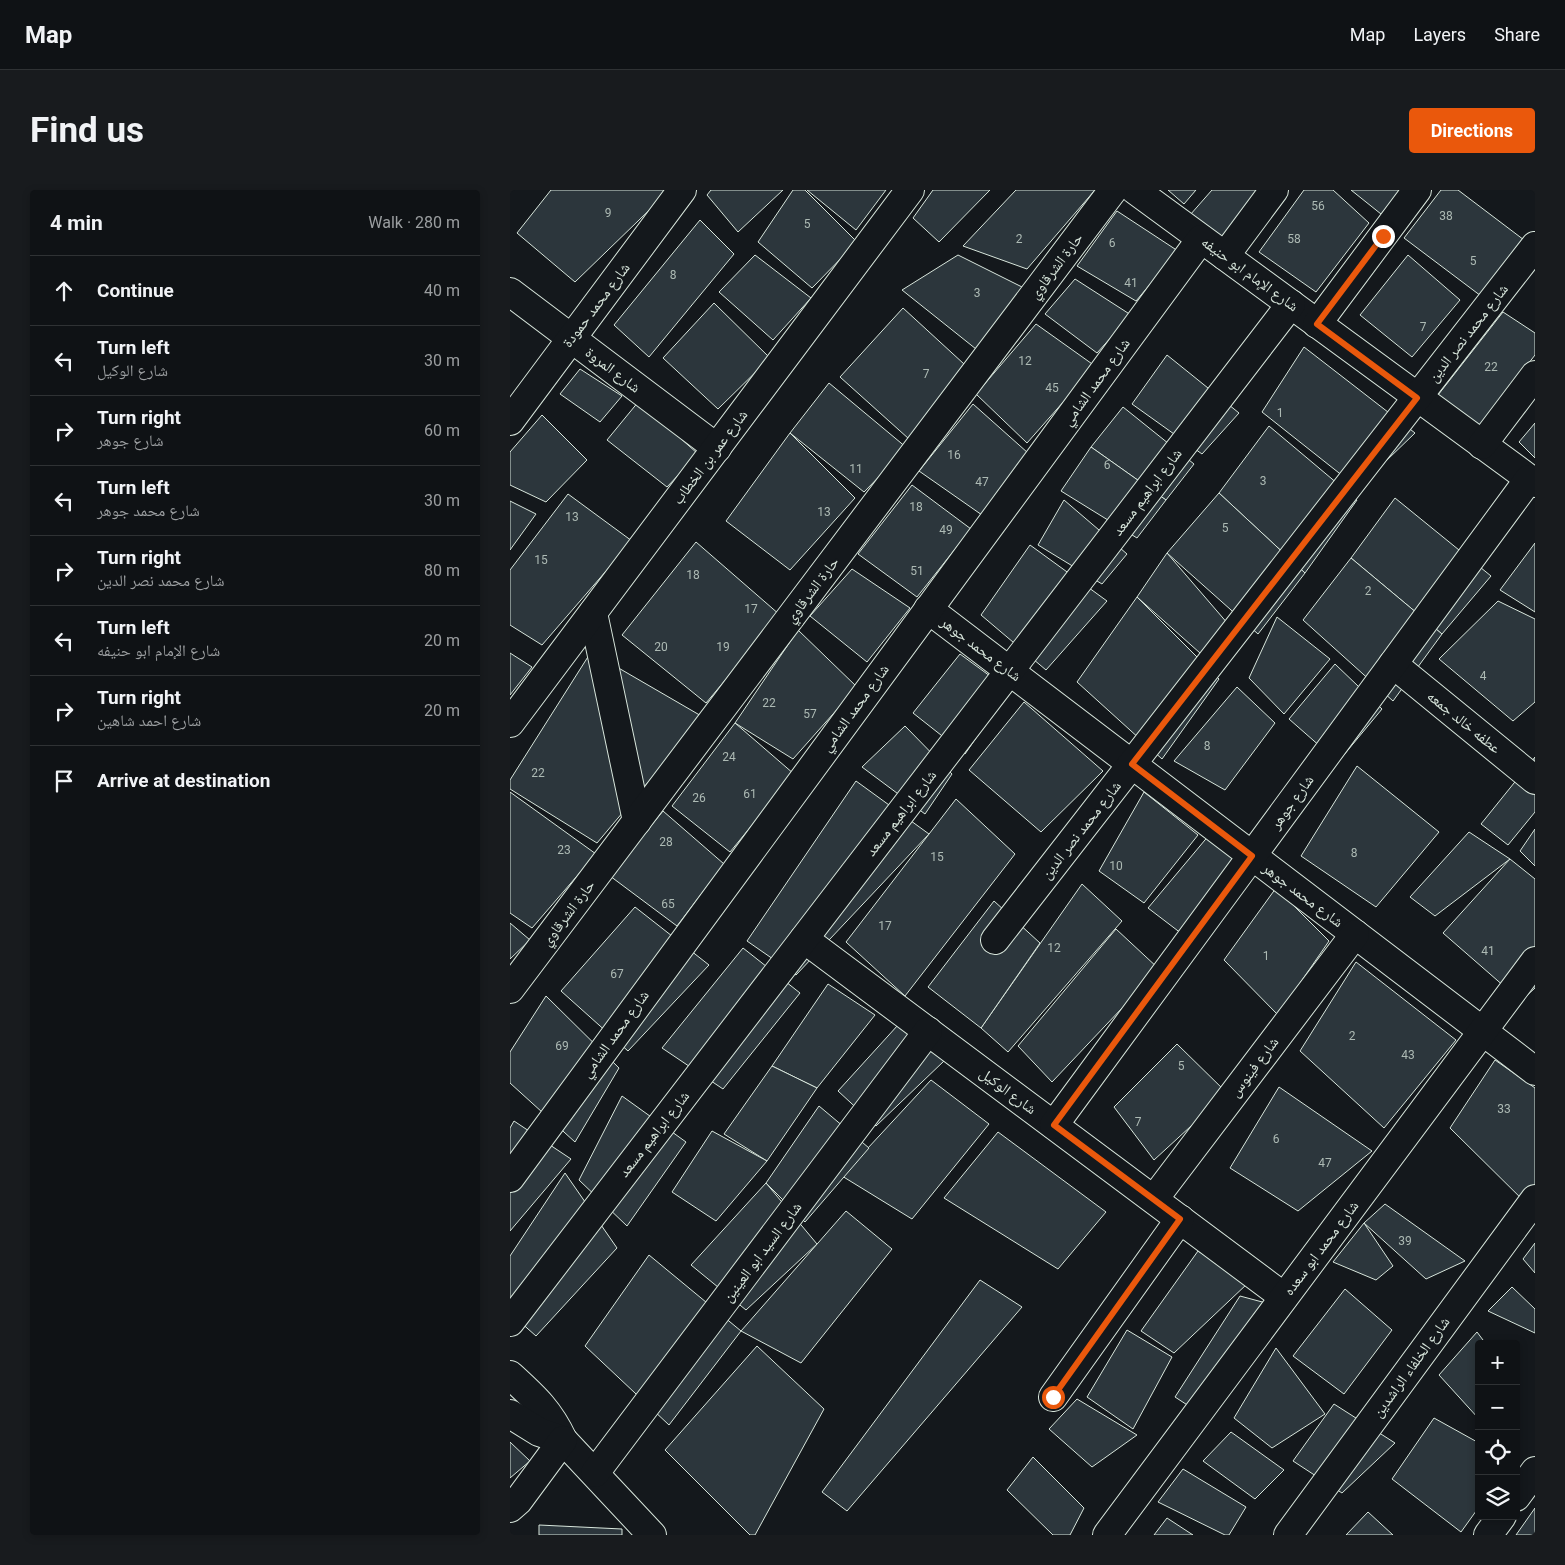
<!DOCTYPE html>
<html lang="en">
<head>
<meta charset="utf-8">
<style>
  :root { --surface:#0f1215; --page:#181b1e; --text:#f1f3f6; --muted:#9b9ea0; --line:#2f3234; --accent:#ea580c }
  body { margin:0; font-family:Roboto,"Noto Naskh Arabic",sans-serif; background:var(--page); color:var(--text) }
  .controls { position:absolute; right:15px; bottom:15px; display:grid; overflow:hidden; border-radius:5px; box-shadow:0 2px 8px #0003 }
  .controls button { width:45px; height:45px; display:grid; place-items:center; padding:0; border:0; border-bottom:1px solid var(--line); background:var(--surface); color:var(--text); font:25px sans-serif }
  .stop { position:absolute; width:15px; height:15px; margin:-11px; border:4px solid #ea580c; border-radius:50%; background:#fff }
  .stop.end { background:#ea580c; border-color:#fff; box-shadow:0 1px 5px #0008 }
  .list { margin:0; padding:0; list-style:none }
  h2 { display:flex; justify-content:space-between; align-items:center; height:65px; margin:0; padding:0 20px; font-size:21px }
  h2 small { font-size:16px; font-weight:400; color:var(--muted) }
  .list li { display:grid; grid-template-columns:32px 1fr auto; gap:15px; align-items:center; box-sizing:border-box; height:70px; padding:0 20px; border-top:1px solid var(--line) }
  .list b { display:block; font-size:19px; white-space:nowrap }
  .list p { margin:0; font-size:16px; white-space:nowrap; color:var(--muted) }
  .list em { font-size:16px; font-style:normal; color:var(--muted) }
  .icon { flex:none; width:28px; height:28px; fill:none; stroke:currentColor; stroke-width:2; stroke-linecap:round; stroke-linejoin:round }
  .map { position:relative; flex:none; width:1025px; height:1345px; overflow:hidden; border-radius:5px }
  header { display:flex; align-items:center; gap:30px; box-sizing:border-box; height:70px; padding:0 25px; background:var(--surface); border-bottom:1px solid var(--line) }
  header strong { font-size:24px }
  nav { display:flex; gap:28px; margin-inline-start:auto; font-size:18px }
  .intro { display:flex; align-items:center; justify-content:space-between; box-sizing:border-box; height:120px; padding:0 30px }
  h1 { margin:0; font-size:35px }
  .button { padding:12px 22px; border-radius:5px; background:var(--accent); color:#fff; font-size:18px; font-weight:700 }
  main { display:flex; gap:30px; padding:0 30px }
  aside { flex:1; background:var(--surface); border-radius:5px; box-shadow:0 2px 8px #0003 }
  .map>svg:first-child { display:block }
  .building { fill:#2c363c; stroke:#d8e6dc }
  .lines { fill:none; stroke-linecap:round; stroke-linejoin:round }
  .minor-casing { stroke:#d8e6dc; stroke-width:30 }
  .minor { stroke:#14181c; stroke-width:28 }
  .route { stroke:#ea580c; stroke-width:6 }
  .labels { text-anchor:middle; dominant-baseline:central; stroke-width:4; stroke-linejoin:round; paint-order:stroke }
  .number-label { font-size:12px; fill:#adbab4 }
  .street-label { font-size:15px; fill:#d8e6dc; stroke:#14181c }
</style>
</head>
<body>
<header>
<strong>Map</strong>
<nav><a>Map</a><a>Layers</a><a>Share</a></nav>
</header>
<div class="intro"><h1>Find us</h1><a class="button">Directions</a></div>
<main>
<aside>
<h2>4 min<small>Walk · 280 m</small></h2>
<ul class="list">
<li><svg class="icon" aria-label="ahead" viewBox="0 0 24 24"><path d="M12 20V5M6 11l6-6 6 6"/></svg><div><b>Continue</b></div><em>40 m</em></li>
<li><svg class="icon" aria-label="left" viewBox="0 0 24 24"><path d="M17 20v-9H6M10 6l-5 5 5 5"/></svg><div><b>Turn left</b><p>شارع الوكيل</p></div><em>30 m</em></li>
<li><svg class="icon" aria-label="right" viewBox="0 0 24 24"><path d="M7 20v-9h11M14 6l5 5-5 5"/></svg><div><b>Turn right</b><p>شارع جوهر</p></div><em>60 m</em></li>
<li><svg class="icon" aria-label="left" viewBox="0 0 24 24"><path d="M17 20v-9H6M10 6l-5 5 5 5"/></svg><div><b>Turn left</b><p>شارع محمد جوهر</p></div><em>30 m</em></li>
<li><svg class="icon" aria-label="right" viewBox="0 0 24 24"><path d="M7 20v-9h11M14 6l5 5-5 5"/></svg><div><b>Turn right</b><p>شارع محمد نصر الدين</p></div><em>80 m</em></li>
<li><svg class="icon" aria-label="left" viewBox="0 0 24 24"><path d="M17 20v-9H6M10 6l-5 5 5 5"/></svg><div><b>Turn left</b><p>شارع الإمام ابو حنيفه</p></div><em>20 m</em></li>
<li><svg class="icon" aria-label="right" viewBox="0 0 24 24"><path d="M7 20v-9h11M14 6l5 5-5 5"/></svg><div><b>Turn right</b><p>شارع احمد شاهين</p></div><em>20 m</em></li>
<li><svg class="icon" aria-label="arrive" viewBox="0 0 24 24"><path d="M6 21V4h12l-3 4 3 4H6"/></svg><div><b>Arrive at destination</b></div></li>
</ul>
</aside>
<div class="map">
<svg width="1025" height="1345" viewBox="0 0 1025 1345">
  <rect width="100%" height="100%" fill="#14181c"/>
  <!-- building -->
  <g class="building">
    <path d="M 41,0 L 160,0 L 65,92 L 7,43 Z"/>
    <path d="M 201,0 L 273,0 L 228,42 L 197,5 Z"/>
    <path d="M 283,0 L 295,0 L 347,52 L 302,98 L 248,52 Z"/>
    <path d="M 297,0 L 376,0 L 346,40 Z"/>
    <path d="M 423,0 L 480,0 L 429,52 L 403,28 Z"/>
    <path d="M 506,0 L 585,0 L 517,79 L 453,56 Z"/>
    <path d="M 658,0 L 686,0 L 674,14 Z"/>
    <path d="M 702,0 L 754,0 L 711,51 L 680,25 Z"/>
    <path d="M 794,0 L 823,0 L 859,33 L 806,102 L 749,62 Z"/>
    <path d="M 841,0 L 892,0 L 871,24 Z"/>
    <path d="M 931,0 L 948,0 L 1018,53 L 975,109 L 894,48 Z"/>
    <path d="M 607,21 L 668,61 L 626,111 L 567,76 Z"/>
    <path d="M 190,30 L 224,64 L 139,167 L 104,135 Z"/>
    <path d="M 245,65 L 301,108 L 263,150 L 209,102 Z"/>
    <path d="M 448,65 L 518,100 L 471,163 L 392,100 Z"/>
    <path d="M 898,65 L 950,110 L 902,167 L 850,125 Z"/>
    <path d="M 565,89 L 621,125 L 587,163 L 535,124 Z"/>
    <path d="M 204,113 L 260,168 L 208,219 L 153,168 Z"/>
    <path d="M 393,118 L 454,174 L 399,249 L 330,187 Z"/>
    <path d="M 993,122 L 1025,143 L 1025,165 L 970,236 L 928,205 Z"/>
    <path d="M 526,134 L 585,176 L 517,253 L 466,204 Z"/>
    <path d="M 794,157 L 905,243 L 848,298 L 752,222 Z"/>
    <path d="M 657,165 L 729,223 L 692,264 L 622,214 Z"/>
    <path d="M 70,179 L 112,206 L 90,232 L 50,204 Z"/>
    <path d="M 319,193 L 397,258 L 354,302 L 280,243 Z"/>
    <path d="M 129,211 L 188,264 L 157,297 L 97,250 Z"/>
    <path d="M 463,214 L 518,263 L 472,325 L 409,281 Z"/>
    <path d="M 613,217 L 684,274 L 656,310 L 581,257 Z"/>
    <path d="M 32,225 L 77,270 L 36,312 L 0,295 L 0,262 Z"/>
    <path d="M 1025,233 L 1025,268 L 1009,252 Z"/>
    <path d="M 759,236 L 847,310 L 795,383 L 709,303 Z"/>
    <path d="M 280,243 L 345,308 L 280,380 L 216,331 Z"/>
    <path d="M 581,257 L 656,310 L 627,348 L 551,301 Z"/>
    <path d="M 402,295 L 461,339 L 407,407 L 348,364 Z"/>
    <path d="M 709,303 L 795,383 L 748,444 L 657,363 Z"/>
    <path d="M 58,304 L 122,351 L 32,455 L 0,435 L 0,380 Z"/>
    <path d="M 885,308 L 981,386 L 932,444 L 841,368 Z"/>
    <path d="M 554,310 L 617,364 L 592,394 L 528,355 Z"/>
    <path d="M 0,311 L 26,324 L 0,360 Z"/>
    <path d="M 186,352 L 270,425 L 196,513 L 112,445 Z"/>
    <path d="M 1025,353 L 1025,422 L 990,400 Z"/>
    <path d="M 520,355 L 597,411 L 536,480 L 471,425 Z"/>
    <path d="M 657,363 L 725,442 L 708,479 L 627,407 Z"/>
    <path d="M 841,368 L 932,444 L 883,511 L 793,430 Z"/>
    <path d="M 342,379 L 400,418 L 357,472 L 300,426 Z"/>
    <path d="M 627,407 L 709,489 L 652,569 L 567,492 Z"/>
    <path d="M 988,411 L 1025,429 L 1025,512 L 1003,531 L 929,469 Z"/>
    <path d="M 767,427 L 820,469 L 774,524 L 739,488 Z"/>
    <path d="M 288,440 L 347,497 L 283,569 L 225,533 Z"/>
    <path d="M 81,462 L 193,527 L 87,653 L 0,599 L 0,590 Z"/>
    <path d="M 0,463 L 22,477 L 0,505 Z"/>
    <path d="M 450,464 L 499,500 L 455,564 L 403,523 Z"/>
    <path d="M 825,474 L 872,519 L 828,572 L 779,529 Z"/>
    <path d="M 727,497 L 765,533 L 715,600 L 664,571 Z"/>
    <path d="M 514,512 L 593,581 L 531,642 L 459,580 Z"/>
    <path d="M 225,533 L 284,584 L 220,662 L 162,616 Z"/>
    <path d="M 395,536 L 442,584 L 415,624 L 352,577 Z"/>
    <path d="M 1025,567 L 1025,622 L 998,655 L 971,634 Z"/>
    <path d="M 847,576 L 929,642 L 866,717 L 791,666 Z"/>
    <path d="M 346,591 L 419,644 L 286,785 L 237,751 Z"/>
    <path d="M 0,602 L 86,664 L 22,738 L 0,723 Z"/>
    <path d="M 634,602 L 688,645 L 634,713 L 589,681 Z"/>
    <path d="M 446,609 L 505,664 L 395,806 L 336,752 Z"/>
    <path d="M 153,621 L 214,674 L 167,736 L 100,686 Z"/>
    <path d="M 1025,639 L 1025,676 L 1010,661 Z"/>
    <path d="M 959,642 L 1000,669 L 925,726 L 900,707 Z"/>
    <path d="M 700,644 L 731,673 L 676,747 L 638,718 Z"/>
    <path d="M 1000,669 L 1025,689 L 1025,798 L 1011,811 L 933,743 Z"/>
    <path d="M 572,694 L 612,731 L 498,862 L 471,838 Z"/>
    <path d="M 766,698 L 819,751 L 768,825 L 714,770 Z"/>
    <path d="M 484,711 L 530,753 L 471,838 L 418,797 Z"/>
    <path d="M 125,717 L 199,775 L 118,861 L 51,801 Z"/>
    <path d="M 0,733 L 20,750 L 0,769 Z"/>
    <path d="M 606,739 L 649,779 L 542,892 L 508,856 Z"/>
    <path d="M 233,758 L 290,803 L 213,899 L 152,858 Z"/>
    <path d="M 846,772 L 946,850 L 874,938 L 790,861 Z"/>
    <path d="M 318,794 L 365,825 L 307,898 L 262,876 Z"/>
    <path d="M 36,806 L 109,878 L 65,952 L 0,893 L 0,862 Z"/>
    <path d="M 388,835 L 434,871 L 366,936 L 328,901 Z"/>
    <path d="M 667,854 L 717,903 L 644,970 L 604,917 Z"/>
    <path d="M 985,870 L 1025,898 L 1025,1022 L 940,938 Z"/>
    <path d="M 262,876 L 307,898 L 257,971 L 214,944 Z"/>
    <path d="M 421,890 L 479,934 L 402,1029 L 332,986 Z"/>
    <path d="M 769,897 L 862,961 L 788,1021 L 720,978 Z"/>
    <path d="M 112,906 L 176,952 L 117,1036 L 69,990 Z"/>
    <path d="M 309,916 L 359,958 L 295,1032 L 256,993 Z"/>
    <path d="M 4,931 L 61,969 L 0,1041 L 0,938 Z"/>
    <path d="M 202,941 L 257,971 L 206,1031 L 162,1002 Z"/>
    <path d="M 488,942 L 596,1022 L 548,1079 L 434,1008 Z"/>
    <path d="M 55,983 L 107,1058 L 26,1146 L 0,1123 L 0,1066 Z"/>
    <path d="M 256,993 L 307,1054 L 236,1120 L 181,1075 Z"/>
    <path d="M 875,1014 L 955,1071 L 916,1089 L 854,1033 Z"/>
    <path d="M 336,1021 L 382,1059 L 291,1173 L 231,1141 Z"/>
    <path d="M 854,1033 L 883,1076 L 866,1090 L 823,1072 Z"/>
    <path d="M 1025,1053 L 1025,1083 L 1013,1069 Z"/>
    <path d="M 688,1061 L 738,1093 L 664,1163 L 631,1141 Z"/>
    <path d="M 139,1065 L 231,1141 L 159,1235 L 75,1156 Z"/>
    <path d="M 470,1090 L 512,1117 L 337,1321 L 312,1302 Z"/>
    <path d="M 1002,1097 L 1025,1119 L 1025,1143 L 978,1121 Z"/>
    <path d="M 835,1099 L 882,1140 L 834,1204 L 783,1166 Z"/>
    <path d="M 730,1106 L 756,1113 L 685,1220 L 665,1207 Z"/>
    <path d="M 617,1140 L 662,1167 L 623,1239 L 577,1207 Z"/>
    <path d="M 967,1142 L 976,1154 L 969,1154 L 969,1229 L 929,1185 Z"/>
    <path d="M 247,1156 L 314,1219 L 245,1345 L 240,1345 L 155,1260 Z"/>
    <path d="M 766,1158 L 815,1224 L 762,1258 L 724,1228 Z"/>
    <path d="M 567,1209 L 627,1245 L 582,1277 L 539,1239 Z"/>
    <path d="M 824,1214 L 885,1253 L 832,1303 L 783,1271 Z"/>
    <path d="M 924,1228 L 969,1253 L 969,1317 L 951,1342 L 882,1289 Z"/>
    <path d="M 721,1242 L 774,1280 L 745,1309 L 693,1271 Z"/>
    <path d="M 0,1252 L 20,1271 L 0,1288 Z"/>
    <path d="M 523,1267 L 574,1318 L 560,1345 L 543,1345 L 497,1300 Z"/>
    <path d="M 673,1279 L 736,1317 L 719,1345 L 715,1345 L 648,1312 Z"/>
    <path d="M 1025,1318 L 1025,1345 L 1006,1345 Z"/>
    <path d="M 858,1322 L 883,1345 L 836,1345 Z"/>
    <path d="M 657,1328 L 683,1345 L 644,1345 Z"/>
    <path d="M 29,1335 L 112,1339 L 112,1345 L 29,1345 Z"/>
  </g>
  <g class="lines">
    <defs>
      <g id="minor">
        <path d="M 625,0 L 1025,293"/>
        <path d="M 715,66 L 764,0"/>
        <path d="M 0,102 L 207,258"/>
        <path d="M 807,134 L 907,0"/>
        <path d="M 0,231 L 172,0"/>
        <path d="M 972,255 L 1025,185"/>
        <path d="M 418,419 L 1025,881"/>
        <path d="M 83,423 L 127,631"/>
        <path d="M 883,474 L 1025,590"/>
        <path d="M 0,533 L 400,0"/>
        <path d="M 294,749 L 774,1107"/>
        <path d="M 485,750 L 1025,56"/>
        <path d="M 0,799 L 603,0"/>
        <path d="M 544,935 L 1019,289"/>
        <path d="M 0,988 L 691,49"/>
        <path d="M 644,1009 L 845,744"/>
        <path d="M 0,1132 L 781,114"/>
        <path d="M 0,1185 C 24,1207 39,1220 53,1250 L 142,1345"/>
        <path d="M 543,1207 L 670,1029"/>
        <path d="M 0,1224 L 29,1242 L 53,1250"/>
        <path d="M 85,1283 L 418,841"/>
        <path d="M 1006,1307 L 1025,1281"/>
        <path d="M 0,1318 L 8,1311 L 53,1250"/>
        <path d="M 597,1345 L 1025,771"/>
        <path d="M 778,1345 L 1025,1009"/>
        <path d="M 978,1345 L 992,1326"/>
      </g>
    </defs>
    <!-- minor casing -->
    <use href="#minor" class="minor-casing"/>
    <!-- minor -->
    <use href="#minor" class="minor"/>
  </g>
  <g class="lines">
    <!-- route -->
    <path class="route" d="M 543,1207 L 670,1029 L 544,935 L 742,666 L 622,574 L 907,208 L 807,134 L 873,46"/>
  </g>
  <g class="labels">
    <!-- number labels -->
    <g class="number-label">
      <text x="808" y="16">56</text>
      <text x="98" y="23">9</text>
      <text x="936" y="26">38</text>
      <text x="297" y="34">5</text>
      <text x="509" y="49">2</text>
      <text x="784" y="49">58</text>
      <text x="602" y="53">6</text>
      <text x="963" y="71">5</text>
      <text x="163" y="85">8</text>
      <text x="621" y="93">41</text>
      <text x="467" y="103">3</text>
      <text x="913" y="137">7</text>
      <text x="515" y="171">12</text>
      <text x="981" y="177">22</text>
      <text x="416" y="184">7</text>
      <text x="542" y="198">45</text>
      <text x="770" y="223">1</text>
      <text x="444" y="265">16</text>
      <text x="597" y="275">6</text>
      <text x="346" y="279">11</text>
      <text x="753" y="291">3</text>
      <text x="472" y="292">47</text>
      <text x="406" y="317">18</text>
      <text x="314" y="322">13</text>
      <text x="62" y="327">13</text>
      <text x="715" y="338">5</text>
      <text x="436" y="340">49</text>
      <text x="31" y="370">15</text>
      <text x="407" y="381">51</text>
      <text x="183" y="385">18</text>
      <text x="858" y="401">2</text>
      <text x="241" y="419">17</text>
      <text x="151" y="457">20</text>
      <text x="213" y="457">19</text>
      <text x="973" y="486">4</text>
      <text x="259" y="513">22</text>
      <text x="300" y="524">57</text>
      <text x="697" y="556">8</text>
      <text x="219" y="567">24</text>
      <text x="28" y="583">22</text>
      <text x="240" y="604">61</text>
      <text x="189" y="608">26</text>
      <text x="156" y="652">28</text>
      <text x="54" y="660">23</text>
      <text x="844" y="663">8</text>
      <text x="427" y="667">15</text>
      <text x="606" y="676">10</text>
      <text x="158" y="714">65</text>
      <text x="375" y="736">17</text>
      <text x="544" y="758">12</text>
      <text x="978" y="761">41</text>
      <text x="756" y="766">1</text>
      <text x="107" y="784">67</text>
      <text x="842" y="846">2</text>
      <text x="52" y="856">69</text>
      <text x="898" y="865">43</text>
      <text x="671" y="876">5</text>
      <text x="994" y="919">33</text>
      <text x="628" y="932">7</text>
      <text x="766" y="949">6</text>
      <text x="815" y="973">47</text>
      <text x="895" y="1051">39</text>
    </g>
    <!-- street labels -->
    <g class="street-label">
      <text transform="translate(546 76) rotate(-53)">حارة الشرقاوي</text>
      <text transform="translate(740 84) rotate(36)">شارع الإمام ابو حنيفه</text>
      <text transform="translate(86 115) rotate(-53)">شارع محمد حمودة</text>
      <text transform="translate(958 143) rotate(-52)">شارع محمد نصر الدين</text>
      <text transform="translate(103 180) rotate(37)">شارع المروة</text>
      <text transform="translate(586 192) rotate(-54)">شارع محمد الشامي</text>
      <text transform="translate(200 267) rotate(-53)">شارع عمر بن الخطاب</text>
      <text transform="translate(637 302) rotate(-53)">شارع ابراهيم مسعد</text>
      <text transform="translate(302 400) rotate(-53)">حارة الشرقاوي</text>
      <text transform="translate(471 459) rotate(37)">شارع محمد جوهر</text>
      <text transform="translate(345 518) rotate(-54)">شارع محمد الشامي</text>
      <text transform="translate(954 532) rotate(39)">عطفه خالد جمعه</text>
      <text transform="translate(782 612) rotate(-54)">شارع جوهر</text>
      <text transform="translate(391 623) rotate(-52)">شارع ابراهيم مسعد</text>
      <text transform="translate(571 640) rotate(-52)">شارع محمد نصر الدين</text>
      <text transform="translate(793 705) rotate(37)">شارع محمد جوهر</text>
      <text transform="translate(58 723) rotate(-53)">حارة الشرقاوي</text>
      <text transform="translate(105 844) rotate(-54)">شارع محمد الشامي</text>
      <text transform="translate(744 877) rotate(-53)">شارع فينوس</text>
      <text transform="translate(498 901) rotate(37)">شارع الوكيل</text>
      <text transform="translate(144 944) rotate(-52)">شارع ابراهيم مسعد</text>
      <text transform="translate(811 1058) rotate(-53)">شارع محمد ابو سعده</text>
      <text transform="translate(252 1062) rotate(-53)">شارع السيد ابو العينين</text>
      <text transform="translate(901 1177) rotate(-54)">شارع الخلفاء الراشدين</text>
    </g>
  </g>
</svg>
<div class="controls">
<button>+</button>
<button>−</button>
<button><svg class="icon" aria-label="locate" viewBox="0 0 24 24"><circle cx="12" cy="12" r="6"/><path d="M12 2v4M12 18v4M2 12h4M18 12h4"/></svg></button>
<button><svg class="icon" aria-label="layers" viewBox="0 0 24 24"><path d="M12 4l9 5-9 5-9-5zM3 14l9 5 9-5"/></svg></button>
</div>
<div class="stop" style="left:543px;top:1207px"></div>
<div class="stop end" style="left:873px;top:46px"></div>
</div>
</main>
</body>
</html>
